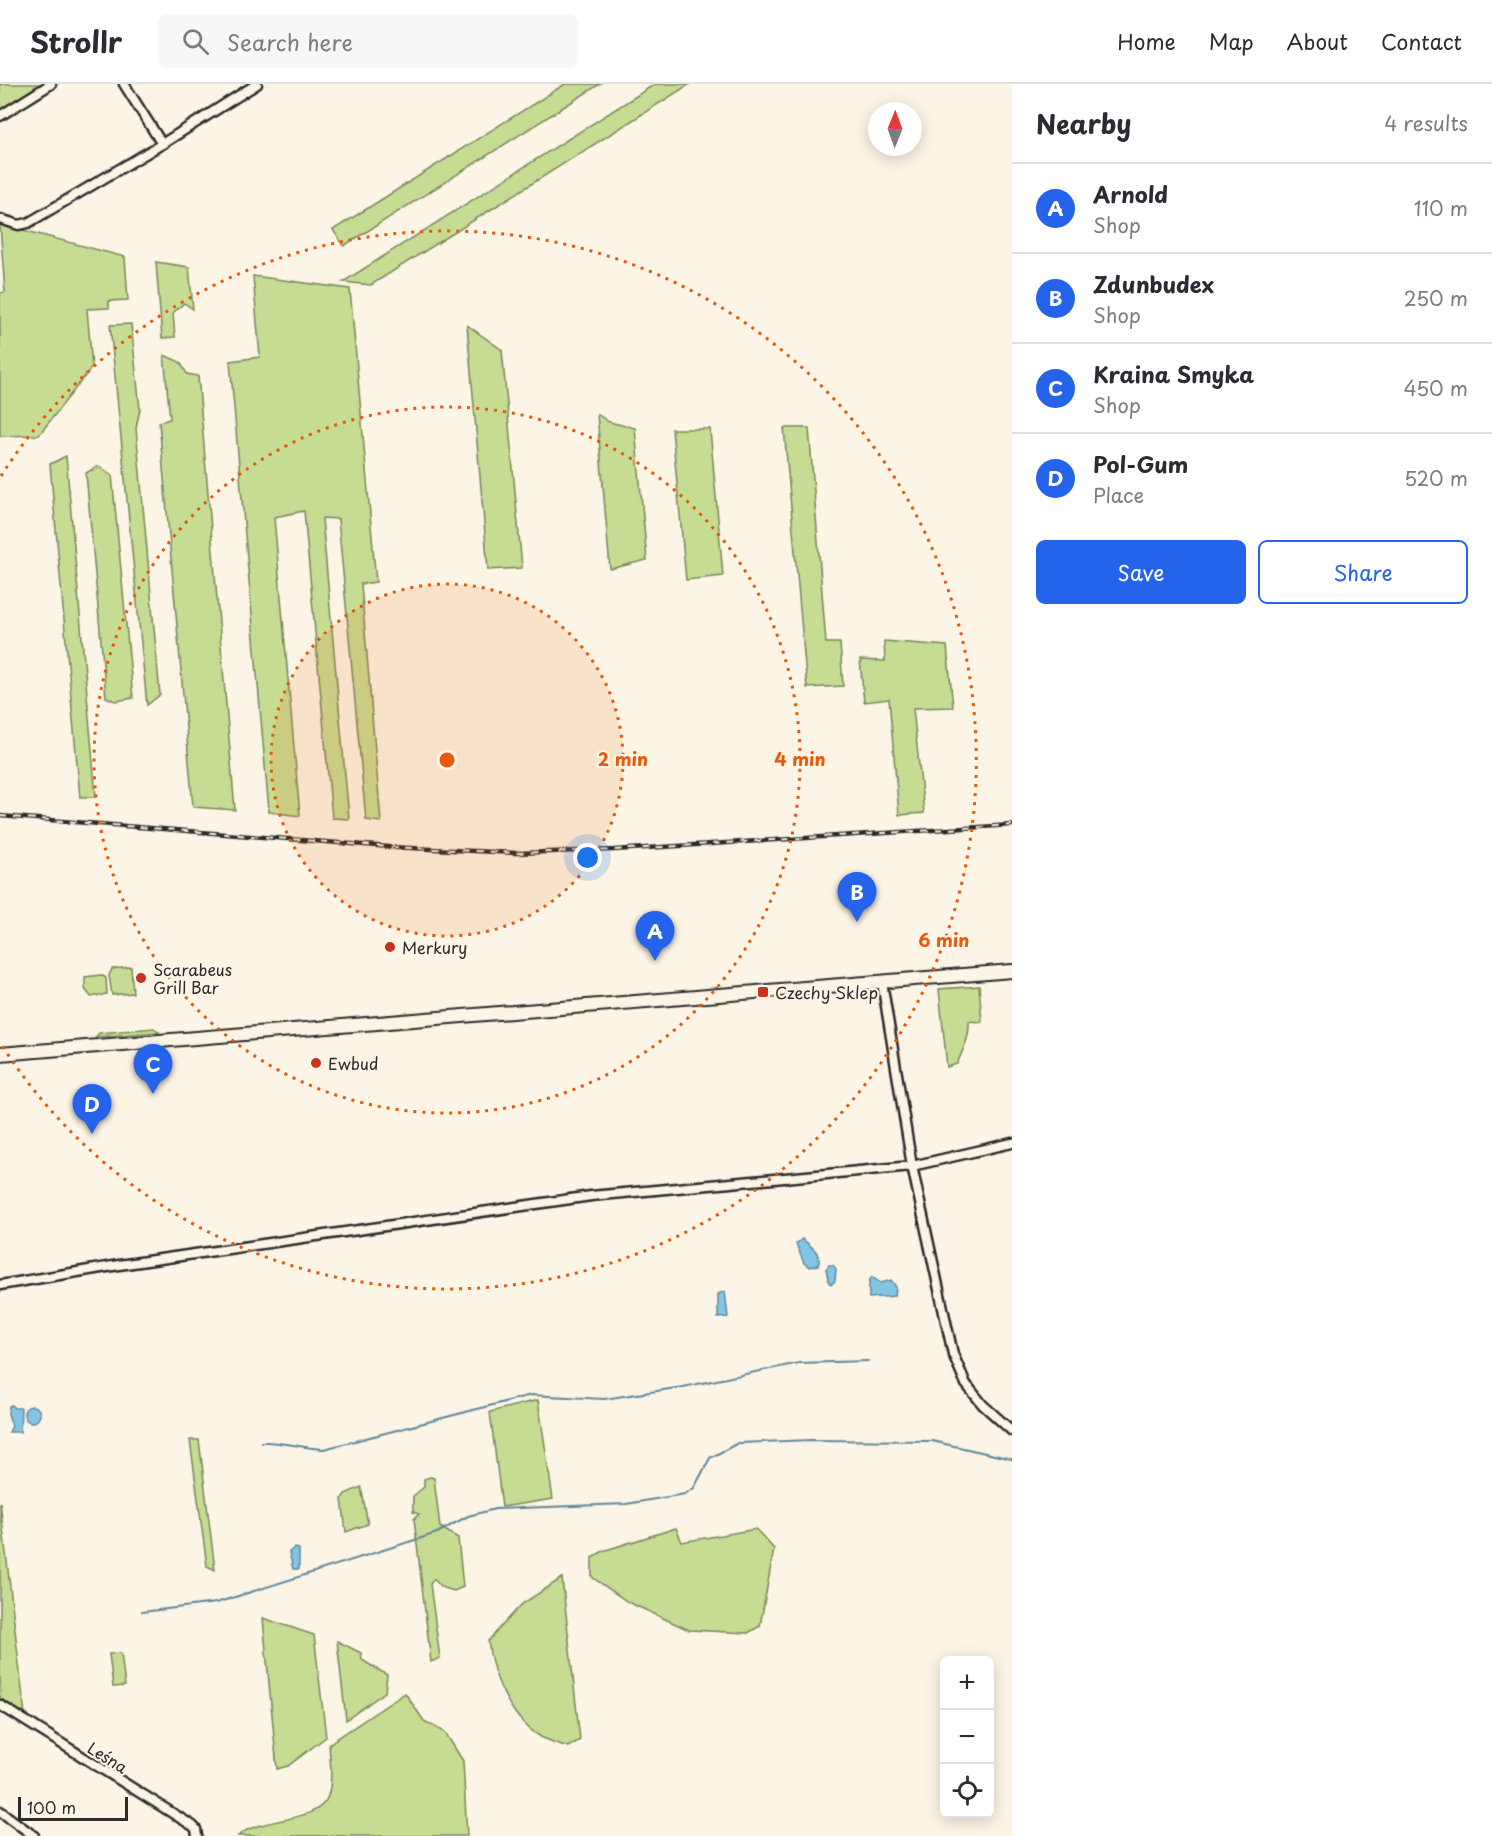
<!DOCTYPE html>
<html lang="en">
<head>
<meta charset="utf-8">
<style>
  :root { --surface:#fff; --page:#f7f7f7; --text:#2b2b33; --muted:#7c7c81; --line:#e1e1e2; --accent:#2563eb }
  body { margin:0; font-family:"Playpen Sans",sans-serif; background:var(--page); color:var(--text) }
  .controls { position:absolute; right:18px; bottom:18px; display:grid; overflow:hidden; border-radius:9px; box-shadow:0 3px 15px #0003 }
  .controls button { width:54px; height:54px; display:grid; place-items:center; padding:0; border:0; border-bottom:2px solid var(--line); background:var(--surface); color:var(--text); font:30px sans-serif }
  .compass { position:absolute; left:868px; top:18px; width:54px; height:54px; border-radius:50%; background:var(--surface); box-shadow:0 3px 15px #0003; rotate:1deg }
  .scale { position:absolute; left:18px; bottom:15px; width:110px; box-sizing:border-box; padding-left:6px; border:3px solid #2b2b2b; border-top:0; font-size:16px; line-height:21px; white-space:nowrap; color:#2b2b2b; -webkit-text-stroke:4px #fcf5e5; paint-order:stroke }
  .you { position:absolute; left:588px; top:774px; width:21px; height:21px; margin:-15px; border:4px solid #fff; border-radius:50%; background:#1a73e8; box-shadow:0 0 0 9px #1a73e833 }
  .badge { display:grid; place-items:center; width:39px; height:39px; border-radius:50%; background:var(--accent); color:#fff; font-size:20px; font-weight:700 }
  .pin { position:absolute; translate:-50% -50px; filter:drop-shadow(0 2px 3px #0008) }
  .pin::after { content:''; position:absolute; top:32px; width:21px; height:18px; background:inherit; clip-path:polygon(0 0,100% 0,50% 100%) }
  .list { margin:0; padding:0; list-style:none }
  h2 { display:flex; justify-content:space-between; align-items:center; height:78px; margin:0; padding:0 24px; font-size:26px }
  h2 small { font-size:20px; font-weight:400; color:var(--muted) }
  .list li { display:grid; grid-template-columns:39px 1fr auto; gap:18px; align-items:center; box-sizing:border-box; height:90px; padding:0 24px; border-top:2px solid var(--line) }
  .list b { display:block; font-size:22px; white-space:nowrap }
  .list p { margin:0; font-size:20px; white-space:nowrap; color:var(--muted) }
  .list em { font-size:20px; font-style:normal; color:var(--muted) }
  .actions { display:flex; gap:12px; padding:18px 24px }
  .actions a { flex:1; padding:14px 0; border:2px solid var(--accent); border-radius:9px; text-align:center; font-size:21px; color:var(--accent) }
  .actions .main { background:var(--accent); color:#fff }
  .icon { flex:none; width:33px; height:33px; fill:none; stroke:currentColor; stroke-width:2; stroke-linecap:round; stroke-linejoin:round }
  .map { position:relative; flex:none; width:1012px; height:1752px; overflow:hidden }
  header { display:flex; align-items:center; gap:36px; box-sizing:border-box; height:84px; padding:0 30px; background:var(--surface); border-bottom:2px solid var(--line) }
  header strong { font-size:28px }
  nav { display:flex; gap:33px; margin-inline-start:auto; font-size:21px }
  .search { width:420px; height:54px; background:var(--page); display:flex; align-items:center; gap:15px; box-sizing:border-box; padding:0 21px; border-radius:9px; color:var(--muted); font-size:22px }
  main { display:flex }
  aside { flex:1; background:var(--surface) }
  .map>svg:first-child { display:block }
  .green { fill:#c6dc92; stroke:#78845e; stroke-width:1.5 }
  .water { fill:#83c5e4; stroke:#60879a; stroke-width:1.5 }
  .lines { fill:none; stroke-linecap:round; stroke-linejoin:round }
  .stream { stroke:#60879a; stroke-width:2 }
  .street-casing { stroke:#2b2b2b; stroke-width:13 }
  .secondary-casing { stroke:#2b2b2b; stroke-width:16 }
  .street { stroke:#fcf5e5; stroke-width:8 }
  .secondary { stroke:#fcf5e5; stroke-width:12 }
  .rail-casing { stroke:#2b2b2b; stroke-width:4.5 }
  .rail { stroke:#fcf5e5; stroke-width:2; stroke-dasharray:7; stroke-linecap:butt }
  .ring { fill:none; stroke:#e8590c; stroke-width:3; stroke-dasharray:3 6 }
  .poi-dot { fill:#c8321e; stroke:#fcf5e5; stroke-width:2 }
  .labels { text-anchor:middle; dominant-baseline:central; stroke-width:4.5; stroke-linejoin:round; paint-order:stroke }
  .poi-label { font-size:16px; fill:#2b2b2b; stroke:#fcf5e5; text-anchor:start }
  .street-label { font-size:16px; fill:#2b2b2b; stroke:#fcf5e5 }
  .centre { fill:#e8590c; stroke:#fcf5e5; stroke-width:3 }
  .ring-label { font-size:18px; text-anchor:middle; font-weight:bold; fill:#e8590c; stroke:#fcf5e5; stroke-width:4.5; stroke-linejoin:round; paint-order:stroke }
</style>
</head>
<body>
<header>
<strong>Strollr</strong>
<div class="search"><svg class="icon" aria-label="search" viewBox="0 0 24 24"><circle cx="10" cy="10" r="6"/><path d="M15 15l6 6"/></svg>Search here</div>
<nav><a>Home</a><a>Map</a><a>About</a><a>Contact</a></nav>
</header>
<main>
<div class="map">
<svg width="1012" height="1752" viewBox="0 0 1012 1752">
  <rect width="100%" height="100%" fill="#fcf5e5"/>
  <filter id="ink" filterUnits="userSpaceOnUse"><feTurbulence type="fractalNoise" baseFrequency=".0167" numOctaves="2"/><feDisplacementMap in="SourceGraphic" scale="12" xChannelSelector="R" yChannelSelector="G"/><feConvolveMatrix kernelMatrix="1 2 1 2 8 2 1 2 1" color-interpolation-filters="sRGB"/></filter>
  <g filter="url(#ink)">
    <!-- green -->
    <g class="green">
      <path d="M 0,0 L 44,0 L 0,28 Z"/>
      <path d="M 565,0 L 600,0 L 344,162 L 333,146 Z"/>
      <path d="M 655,0 L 690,0 L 371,201 L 343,198 Z"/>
      <path d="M 0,140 L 125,173 L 128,216 L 109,217 L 109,224 L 87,225 L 92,283 L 39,351 L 0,352 L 0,209 L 5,208 Z"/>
      <path d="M 156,178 L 189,183 L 193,225 L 184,219 L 173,229 L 175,253 L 162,254 Z"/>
      <path d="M 253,192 L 350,205 L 376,498 L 361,500 L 381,738 L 366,736 L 338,435 L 322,434 L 349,735 L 332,734 L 304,427 L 274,433 L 300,732 L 269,728 L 230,277 L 260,273 Z"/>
      <path d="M 131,240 L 140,325 L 136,344 L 160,611 L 147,621 L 110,241 Z"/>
      <path d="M 467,241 L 502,266 L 522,484 L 488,486 Z"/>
      <path d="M 164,271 L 180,278 L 187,290 L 198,292 L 235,726 L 193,723 L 159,338 L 170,335 Z"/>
      <path d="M 597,330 L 609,338 L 635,344 L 647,476 L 610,485 Z"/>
      <path d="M 784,344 L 809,344 L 826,559 L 840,559 L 843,602 L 807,604 Z"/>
      <path d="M 672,345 L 710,345 L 723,492 L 686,496 Z"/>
      <path d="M 66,372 L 96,713 L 80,713 L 50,380 Z"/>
      <path d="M 99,382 L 112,391 L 133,614 L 115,617 L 106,613 L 86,389 Z"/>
      <path d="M 884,557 L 947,562 L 953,623 L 913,624 L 924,729 L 899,731 L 889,615 L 864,618 L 860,576 L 885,577 Z"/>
      <path d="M 131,883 L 133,909 L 112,911 L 109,891 L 112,885 Z"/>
      <path d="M 101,891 L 106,894 L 107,910 L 91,913 L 85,905 L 85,893 Z"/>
      <path d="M 979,902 L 982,938 L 969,937 C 970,954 963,965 957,980 L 947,983 L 939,905 Z"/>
      <path d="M 154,944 L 159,948 L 96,953 L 99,949 Z"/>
      <path d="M 538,1316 L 553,1415 L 502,1423 L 490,1328 Z"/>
      <path d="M 190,1356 L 199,1356 L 215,1486 L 207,1482 Z"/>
      <path d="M 430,1393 L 434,1394 L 440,1443 L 458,1454 L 463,1503 L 454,1507 L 441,1503 L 434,1495 L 430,1500 L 440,1574 L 431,1578 L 414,1435 L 419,1430 L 413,1428 L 413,1412 L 424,1403 L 424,1395 Z"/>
      <path d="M 361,1403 L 368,1440 L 346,1448 L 342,1415 L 345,1410 Z"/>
      <path d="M 0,1418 L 25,1631 L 0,1615 Z"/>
      <path d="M 676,1444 L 682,1458 L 756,1445 L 774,1465 L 760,1542 L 748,1549 L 689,1546 L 628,1518 L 592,1493 L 592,1474 L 603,1467 Z"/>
      <path d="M 562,1494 L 580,1656 L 568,1663 C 559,1660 549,1657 541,1653 C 509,1634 492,1591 488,1557 L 522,1520 Z"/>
      <path d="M 263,1534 L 314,1551 L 326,1653 L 288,1682 L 277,1685 Z"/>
      <path d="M 337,1557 L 361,1569 L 362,1576 L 387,1591 L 385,1608 L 346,1636 Z"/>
      <path d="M 121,1569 L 125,1602 L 113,1603 L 109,1570 Z"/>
      <path d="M 405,1609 L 424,1637 L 445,1648 L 463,1677 L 467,1752 L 238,1752 C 261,1732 318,1740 328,1712 C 333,1696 330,1676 329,1660 Z"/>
    </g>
    <!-- water -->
    <g class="water">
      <path d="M 802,1155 C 810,1161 823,1170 818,1181 L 810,1183 L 804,1179 L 796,1160 Z"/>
      <path d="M 829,1181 L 833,1181 L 836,1185 L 835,1197 L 832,1200 L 829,1199 L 826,1185 Z"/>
      <path d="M 872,1193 L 881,1199 L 891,1196 L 896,1203 L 895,1212 L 869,1214 L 869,1197 Z"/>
      <path d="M 725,1207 L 728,1233 L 718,1234 L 718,1210 Z"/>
      <path d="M 12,1321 L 14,1324 L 21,1324 L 20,1348 L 9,1348 L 12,1342 L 8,1330 L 9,1322 Z"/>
      <circle cx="32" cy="1330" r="8"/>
      <path d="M 294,1464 L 299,1465 L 299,1485 L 293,1485 L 289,1468 Z"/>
    </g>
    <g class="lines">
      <!-- stream -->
      <g class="stream">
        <path d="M 261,1358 C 281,1357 303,1364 324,1365 L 531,1311 L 604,1315 L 683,1303 L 799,1279 L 868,1277"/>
        <path d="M 142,1528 L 216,1519 L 437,1449 L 468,1432 L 495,1425 L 626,1420 L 685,1410 L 694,1404 L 710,1374 L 738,1359 L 812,1356 L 932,1357 L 1012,1375"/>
      </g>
      <defs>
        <g id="street">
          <path d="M 124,0 L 162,60"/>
          <path d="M 0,32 L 51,0"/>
          <path d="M 0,135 L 19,141 L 28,139 L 162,60 L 257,0"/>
          <path d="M 882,898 L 912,1082 L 953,1270 L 966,1300 L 983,1321 L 1012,1347"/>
          <path d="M 0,1201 L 119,1181 L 591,1112 L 912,1082 L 1012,1059"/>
          <path d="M 0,1621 L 193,1742 L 196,1745 L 197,1752"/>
          <path d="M 0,1727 L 34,1752"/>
        </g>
        <path id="secondary" d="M 0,970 L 1012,887"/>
      </defs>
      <!-- street casing -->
      <use href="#street" class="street-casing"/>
      <!-- secondary casing -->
      <use href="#secondary" class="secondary-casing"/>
      <!-- street -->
      <use href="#street" class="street"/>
      <!-- secondary -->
      <use href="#secondary" class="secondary"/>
      <defs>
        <path id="rail" d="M 0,732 L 390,763 L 516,769 L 614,766 L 1012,741"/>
      </defs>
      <!-- rail casing -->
      <use href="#rail" class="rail-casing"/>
      <!-- rail -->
      <use href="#rail" class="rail"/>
    </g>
  </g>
  <!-- distance rings -->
  <circle cx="447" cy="676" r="176" fill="#e8590c" fill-opacity=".12"/>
  <g class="ring">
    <circle cx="447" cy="676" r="176"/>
    <circle cx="447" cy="676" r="353"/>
    <path d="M1 392A529 529 0 1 1 1 960"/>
  </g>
  <!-- markers -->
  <g class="poi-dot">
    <circle cx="390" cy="863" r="6"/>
    <circle cx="141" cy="894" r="6"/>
    <rect x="757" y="902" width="12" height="12" rx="3"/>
    <circle cx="316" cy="979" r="6"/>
  </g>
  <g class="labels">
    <!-- poi labels -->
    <g class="poi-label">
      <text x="402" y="863">Merkury</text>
      <text x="153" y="885">Scarabeus<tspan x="153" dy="18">Grill Bar</tspan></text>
      <text x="775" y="908">Czechy Sklep</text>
      <text x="328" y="979">Ewbud</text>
    </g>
    <!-- street labels -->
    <g class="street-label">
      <text transform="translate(108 1673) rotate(32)">Leśna</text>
    </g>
  </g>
  <circle cx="447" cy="676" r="9" class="centre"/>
  <g class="ring-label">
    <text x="623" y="682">2 min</text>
    <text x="800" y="682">4 min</text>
    <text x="944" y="863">6 min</text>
  </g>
</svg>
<div class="controls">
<button>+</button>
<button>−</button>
<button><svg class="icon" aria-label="locate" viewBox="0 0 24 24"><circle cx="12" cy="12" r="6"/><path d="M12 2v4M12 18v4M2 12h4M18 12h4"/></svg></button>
</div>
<svg class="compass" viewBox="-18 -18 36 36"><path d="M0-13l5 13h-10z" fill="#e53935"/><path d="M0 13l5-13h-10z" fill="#7c7c81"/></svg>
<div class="scale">100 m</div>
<div class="you"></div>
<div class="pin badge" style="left:655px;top:877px">A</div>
<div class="pin badge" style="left:857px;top:838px">B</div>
<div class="pin badge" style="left:153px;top:1010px">C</div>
<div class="pin badge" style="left:92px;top:1050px">D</div>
</div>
<aside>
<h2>Nearby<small>4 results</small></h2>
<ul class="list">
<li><span class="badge">A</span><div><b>Arnold</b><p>Shop</p></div><em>110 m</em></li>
<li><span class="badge">B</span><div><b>Zdunbudex</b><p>Shop</p></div><em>250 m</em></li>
<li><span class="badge">C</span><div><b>Kraina Smyka</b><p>Shop</p></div><em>450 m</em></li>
<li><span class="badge">D</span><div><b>Pol-Gum</b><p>Place</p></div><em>520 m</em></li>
</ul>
<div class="actions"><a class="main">Save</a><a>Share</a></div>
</aside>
</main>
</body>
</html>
